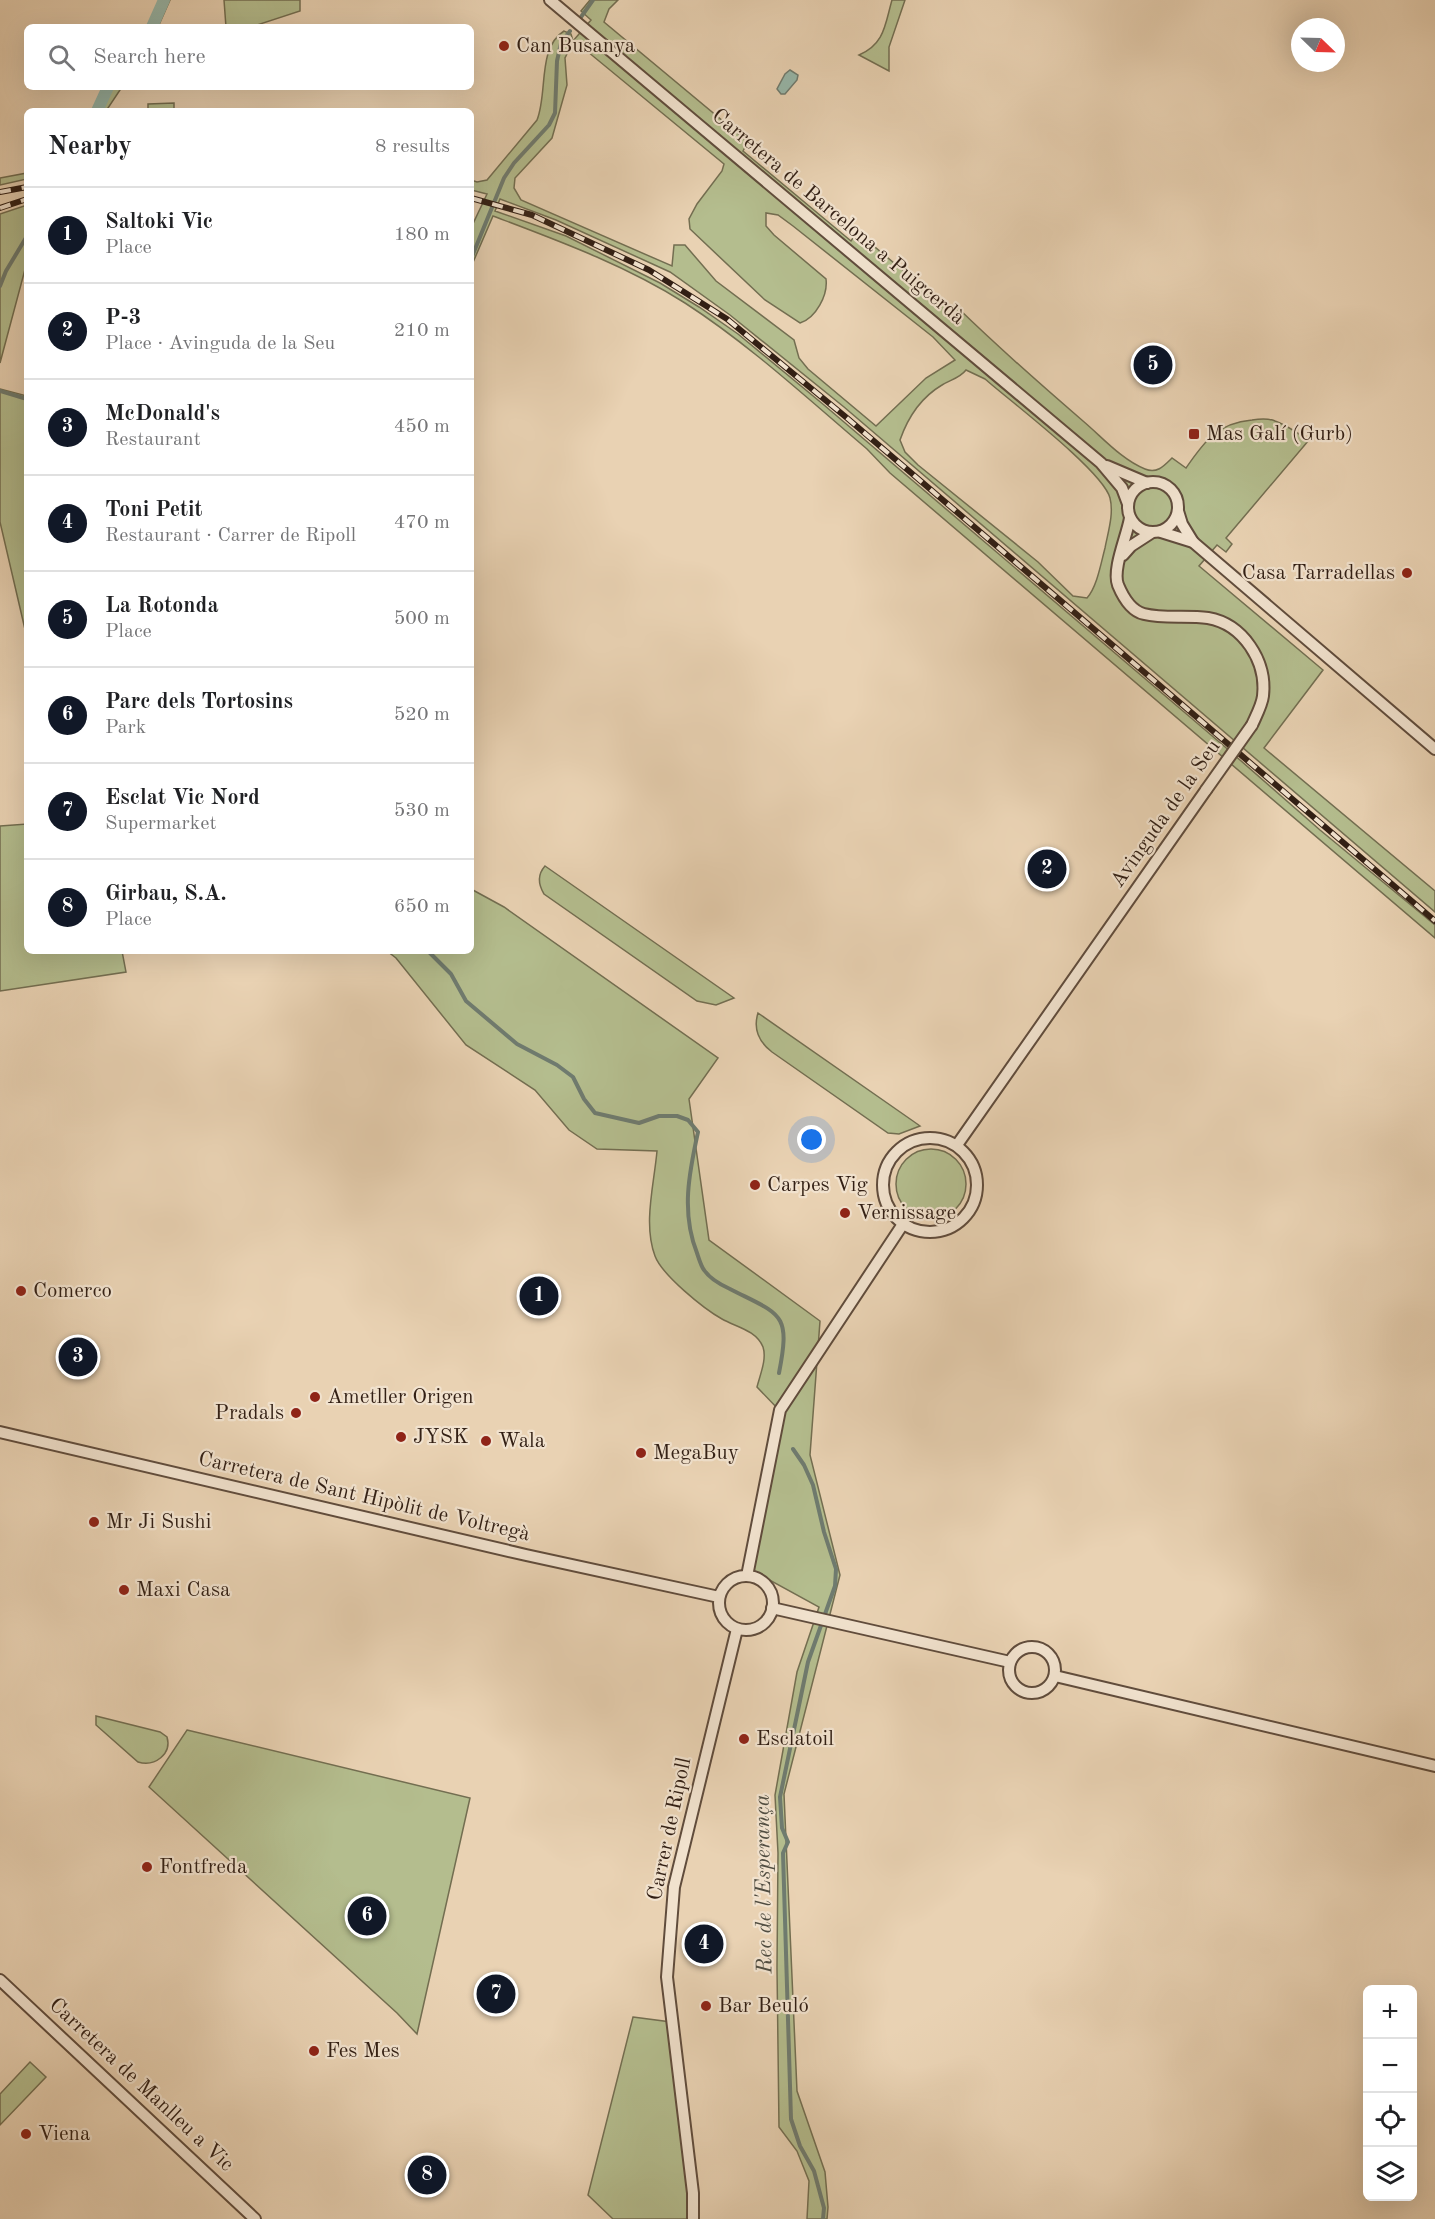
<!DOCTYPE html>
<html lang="en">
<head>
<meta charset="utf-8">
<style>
  :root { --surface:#fff; --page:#f6f6f6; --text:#202124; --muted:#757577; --line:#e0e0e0; --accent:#111827 }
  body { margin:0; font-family:"Old Standard TT",serif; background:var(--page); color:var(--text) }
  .controls { position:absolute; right:18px; bottom:18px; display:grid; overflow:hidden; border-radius:9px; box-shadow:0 6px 24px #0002 }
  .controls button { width:54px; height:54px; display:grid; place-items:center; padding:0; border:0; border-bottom:2px solid var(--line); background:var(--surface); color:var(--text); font:30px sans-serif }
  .compass { position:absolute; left:1291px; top:18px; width:54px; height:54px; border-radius:50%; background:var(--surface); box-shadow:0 6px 24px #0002; rotate:113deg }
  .you { position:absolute; left:812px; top:1140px; width:21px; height:21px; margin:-15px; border:4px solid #fff; border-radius:50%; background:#1a73e8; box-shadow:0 0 0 9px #1a73e833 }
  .badge { display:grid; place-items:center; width:39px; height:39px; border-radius:50%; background:var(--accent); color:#fff; font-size:20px; font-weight:700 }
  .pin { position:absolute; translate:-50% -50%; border:3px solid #fff; box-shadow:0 2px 6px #0006 }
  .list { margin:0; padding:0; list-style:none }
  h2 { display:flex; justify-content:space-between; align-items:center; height:78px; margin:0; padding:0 24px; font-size:26px }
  h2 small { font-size:20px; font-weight:400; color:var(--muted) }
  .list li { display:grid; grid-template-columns:39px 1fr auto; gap:18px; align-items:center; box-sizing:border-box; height:96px; padding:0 24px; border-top:2px solid var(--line) }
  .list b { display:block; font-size:22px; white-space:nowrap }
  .list p { margin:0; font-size:20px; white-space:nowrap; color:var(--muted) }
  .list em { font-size:20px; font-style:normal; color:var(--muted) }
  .icon { flex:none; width:33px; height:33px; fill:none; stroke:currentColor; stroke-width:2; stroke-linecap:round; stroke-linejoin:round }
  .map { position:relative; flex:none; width:1435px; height:2219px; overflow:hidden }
  .search { position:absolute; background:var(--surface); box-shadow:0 6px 24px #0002; left:24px; top:24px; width:450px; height:66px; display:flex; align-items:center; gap:15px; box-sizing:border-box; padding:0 21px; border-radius:9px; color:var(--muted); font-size:22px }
  .panel { position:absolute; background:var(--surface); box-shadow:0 6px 24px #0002; left:24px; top:108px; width:450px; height:846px; border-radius:9px }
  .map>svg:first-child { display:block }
  .green { fill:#b4bd8e; stroke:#736e51; stroke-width:1.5; fill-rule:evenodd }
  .water { fill:#97b8ab; stroke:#6f7b6f; stroke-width:1.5 }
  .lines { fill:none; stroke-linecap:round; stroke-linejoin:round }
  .stream { stroke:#6f7b6f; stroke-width:4 }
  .canal { stroke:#97b8ab; stroke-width:12 }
  .tertiary-casing { stroke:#604c3c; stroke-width:14 }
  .tertiary { stroke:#f1e2ce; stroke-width:10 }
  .rail-casing { stroke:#321f14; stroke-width:6 }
  .rail { stroke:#f1e2ce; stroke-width:4; stroke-dasharray:11; stroke-linecap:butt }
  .tertiary-bridge-casing { stroke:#604c3c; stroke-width:14; stroke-linecap:butt }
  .tertiary-bridge { stroke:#f1e2ce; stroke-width:10 }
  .poi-dot { fill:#8f2418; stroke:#f1e2ce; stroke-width:2 }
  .labels { text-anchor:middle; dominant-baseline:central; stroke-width:4.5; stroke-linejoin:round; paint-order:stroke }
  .poi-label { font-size:21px; fill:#321f14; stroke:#f1e2ce; text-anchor:start }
  .street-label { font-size:21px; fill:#321f14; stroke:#f1e2ce }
  .water-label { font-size:22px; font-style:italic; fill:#504d41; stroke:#f1e2ce }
</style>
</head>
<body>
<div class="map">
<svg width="1435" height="2219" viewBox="0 0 1435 2219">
  <rect width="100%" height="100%" fill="#e9d2b3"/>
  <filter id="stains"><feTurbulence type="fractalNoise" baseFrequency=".00333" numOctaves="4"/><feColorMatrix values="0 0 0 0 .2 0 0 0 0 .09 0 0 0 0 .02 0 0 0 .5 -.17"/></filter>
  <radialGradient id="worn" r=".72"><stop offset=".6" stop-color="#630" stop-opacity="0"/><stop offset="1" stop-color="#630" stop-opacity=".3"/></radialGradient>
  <!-- green -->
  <g class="green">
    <path d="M 162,0 L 170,0 L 158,27 L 150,27 Z"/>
    <path d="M 224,0 L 300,0 L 300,11 L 251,27 L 226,27 Z"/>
    <path d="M 590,0 L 618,0 L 609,9 L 604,22 L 748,142 L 743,151 L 851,241 L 857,232 L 937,299 L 945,304 L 957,307 C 998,347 1040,384 1083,421 C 1102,437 1122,460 1145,469 C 1157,474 1164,466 1172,458 L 1186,468 C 1204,442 1217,423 1252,420 C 1259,419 1268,418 1275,421 C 1287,425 1298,434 1309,440 L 1226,538 L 1232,544 L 1226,552 L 1217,545 L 1199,566 L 1323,670 L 1264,748 L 1435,891 L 1435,912 L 844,407 L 730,315 L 670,272 L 556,220 L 500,199 L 495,211 L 566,236 L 660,283 L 699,307 L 738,334 L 824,405 L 1224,746 L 1320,830 L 1435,925 L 1435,938 L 890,473 L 867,449 C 808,399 750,345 685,303 C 625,265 559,241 493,216 L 471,267 L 471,228 L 487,194 L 471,190 L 471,180 L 477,182 L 487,180 L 537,120 C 548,93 537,48 564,31 L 571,34 L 573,41 L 591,20 L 581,11 ZM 573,42 L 582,47 L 724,164 L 722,171 L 697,204 L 689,219 L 690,229 L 765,300 L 800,323 C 816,318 828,295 826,279 L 774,235 L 766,226 L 766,213 L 778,215 L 793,226 L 933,337 L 955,360 L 926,378 L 876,426 L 808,369 L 799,358 L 794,340 L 716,281 L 685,245 L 674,245 L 672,266 L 521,200 L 514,188 L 515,178 L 552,138 L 567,85 L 565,58 ZM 966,370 L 985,379 C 1010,401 1103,471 1110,498 C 1114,514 1108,532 1105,548 C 1101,563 1097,587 1087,598 L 1073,596 L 1038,562 L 918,465 L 905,452 L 900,440 C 908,417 920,398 942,385 C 950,380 960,378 966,370 Z"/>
    <path d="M 892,0 L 905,0 L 889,47 L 889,71 L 859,55 C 885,44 885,24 892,0 Z"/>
    <path d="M 105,87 L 122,87 L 106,111 L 94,111 Z"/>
    <path d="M 174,103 L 174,111 L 148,111 L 148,104 Z"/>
    <path d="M 27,173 L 27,179 L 0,185 L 0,178 Z"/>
    <path d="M 27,205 L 27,262 L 0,363 L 0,214 Z"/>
    <path d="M 0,389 L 27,396 L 27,638 L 0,522 Z"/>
    <path d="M 27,824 L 27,951 L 122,951 L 126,972 L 0,991 L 0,826 Z"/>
    <path d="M 545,866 L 734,998 L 716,1005 L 697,1001 L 544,894 C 538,884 537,875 545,866 Z"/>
    <path d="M 471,889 L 504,907 L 718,1058 L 689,1099 L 709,1240 L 820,1321 L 810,1455 L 840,1575 L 784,1794 L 797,2091 L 825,2172 L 828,2207 L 827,2219 L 807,2219 L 809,2181 L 797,2151 L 779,2127 L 777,1968 L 778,1853 L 775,1795 L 797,1672 L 819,1607 L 753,1571 L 780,1411 L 757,1387 C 760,1375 767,1359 763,1347 C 756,1330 736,1327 722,1319 C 704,1309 662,1275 655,1256 C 643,1224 654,1185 657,1151 L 597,1149 L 569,1130 L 535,1090 L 466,1045 L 396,958 L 387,951 L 471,951 Z"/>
    <path d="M 758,1013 L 913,1121 L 920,1126 L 899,1134 L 888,1133 L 772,1052 C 759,1042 753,1029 758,1013 Z"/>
    <circle cx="931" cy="1184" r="35"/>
    <path d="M 96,1716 L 160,1732 L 167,1737 C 172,1754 155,1767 138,1762 L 96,1725 Z"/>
    <path d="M 187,1730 L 470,1798 L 417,2034 L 397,2013 L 149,1787 Z"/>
    <path d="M 633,2017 L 671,2022 L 693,2219 L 613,2219 L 588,2195 Z"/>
    <path d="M 30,2062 L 46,2077 L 0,2125 L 0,2094 Z"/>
  </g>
  <!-- water -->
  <path class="water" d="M 790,70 L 798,75 L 797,80 L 785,94 L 781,94 L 777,89 L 785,74 Z"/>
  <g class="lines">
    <!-- stream -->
    <g class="stream">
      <path d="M 581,17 L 593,0"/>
      <path d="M 471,259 L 504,178 L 514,163 L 549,125 L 555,113 L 557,61 L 561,43 L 570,31"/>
      <path d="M 0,286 L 6,271 L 27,236"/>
      <path d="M 0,391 L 27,399"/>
      <path d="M 428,951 L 451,974 L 466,1001 L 517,1044 L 557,1065 L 573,1077 L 584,1099 L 595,1113 L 639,1123 L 659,1116 L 677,1116 L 688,1120 L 698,1132 C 689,1173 681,1213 697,1253 C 699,1259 701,1266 704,1270 C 710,1279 721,1285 730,1289 C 781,1315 791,1312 779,1373"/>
      <path d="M 793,1449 L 804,1465 L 813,1485 L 824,1532 L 836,1569 L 835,1586 L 808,1662 L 780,1797 L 782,1828 L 788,1842 L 783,1853 L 791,2119 L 800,2146 L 814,2171 L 824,2208 L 823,2219"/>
    </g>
    <!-- canal -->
    <g class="canal">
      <path d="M 152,27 L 164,0"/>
      <path d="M 97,111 L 108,87"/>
    </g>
    <defs>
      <g id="tertiary">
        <path d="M 550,0 L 1101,463 L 1122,488 L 1128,504"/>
        <path d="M 1107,466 L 1147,483"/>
        <circle cx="1153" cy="507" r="25"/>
        <path d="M 1178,511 L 1182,524 L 1193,542"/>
        <path d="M 1130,518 C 1127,536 1112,569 1118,585 C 1123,597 1131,611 1144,614 C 1164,619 1187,615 1208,618 C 1243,624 1267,661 1263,696 C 1262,705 1256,716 1252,725"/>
        <path d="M 1161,532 L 1193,542 L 1435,749"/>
        <path d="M 1123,555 L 1131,546 L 1151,533"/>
        <circle cx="930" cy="1185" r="47"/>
        <path d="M 957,1145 L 1206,790"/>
        <path d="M 0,1432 L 526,1555 L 719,1597"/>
        <circle cx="746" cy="1603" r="27"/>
        <path d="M 747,1576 L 780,1410 L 903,1224"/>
        <path d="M 772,1608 L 1010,1662"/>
        <circle cx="1032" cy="1670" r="23"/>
        <path d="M 1055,1676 L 1435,1766"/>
        <path d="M 0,1980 L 255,2219"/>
        <path d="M 693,2219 L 693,2193 L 667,1977 L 674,1887 L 737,1629"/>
      </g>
    </defs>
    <!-- tertiary casing -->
    <use href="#tertiary" class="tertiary-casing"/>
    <!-- tertiary -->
    <use href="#tertiary" class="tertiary"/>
    <defs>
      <g id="rail">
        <path d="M 0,192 L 27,187"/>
        <path d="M 471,198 L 532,215 L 649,270 L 727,319 L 847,418 L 1435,921"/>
        <path d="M 0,208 L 27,199"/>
      </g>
    </defs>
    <!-- rail casing -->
    <use href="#rail" class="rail-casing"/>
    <!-- rail -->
    <use href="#rail" class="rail"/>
    <defs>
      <path id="tertiary-bridge" d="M 1206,790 L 1252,725"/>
    </defs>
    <!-- tertiary-bridge casing -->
    <use href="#tertiary-bridge" class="tertiary-bridge-casing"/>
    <!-- tertiary-bridge -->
    <use href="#tertiary-bridge" class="tertiary-bridge"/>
  </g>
  <!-- markers -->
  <g class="poi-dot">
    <circle cx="504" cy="46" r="6"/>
    <rect x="1188" y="428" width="12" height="12" rx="3"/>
    <circle cx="1407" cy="573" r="6"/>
    <circle cx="755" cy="1185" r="6"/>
    <circle cx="845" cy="1213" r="6"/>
    <circle cx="21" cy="1291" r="6"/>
    <circle cx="315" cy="1397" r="6"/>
    <circle cx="296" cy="1413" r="6"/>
    <circle cx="401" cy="1437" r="6"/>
    <circle cx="486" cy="1441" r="6"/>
    <circle cx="641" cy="1453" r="6"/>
    <circle cx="94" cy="1522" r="6"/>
    <circle cx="124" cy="1590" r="6"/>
    <circle cx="744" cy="1739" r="6"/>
    <circle cx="147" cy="1867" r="6"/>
    <circle cx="706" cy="2006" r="6"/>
    <circle cx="314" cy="2051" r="6"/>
    <circle cx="26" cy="2134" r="6"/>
  </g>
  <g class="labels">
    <!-- poi labels -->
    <g class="poi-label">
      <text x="516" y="46">Can Busanya</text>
      <text x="1206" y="434">Mas Galí (Gurb)</text>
      <text x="1395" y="573" text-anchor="end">Casa Tarradellas</text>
      <text x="767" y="1185">Carpes Vig</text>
      <text x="857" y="1213">Vernissage</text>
      <text x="33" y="1291">Comerco</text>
      <text x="327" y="1397">Ametller Origen</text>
      <text x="284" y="1413" text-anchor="end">Pradals</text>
      <text x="413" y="1437">JYSK</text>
      <text x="498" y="1441">Wala</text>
      <text x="653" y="1453">MegaBuy</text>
      <text x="106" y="1522">Mr Ji Sushi</text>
      <text x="136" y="1590">Maxi Casa</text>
      <text x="756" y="1739">Esclatoil</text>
      <text x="159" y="1867">Fontfreda</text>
      <text x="718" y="2006">Bar Beuló</text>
      <text x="326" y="2051">Fes Mes</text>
      <text x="38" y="2134">Viena</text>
    </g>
    <!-- street labels -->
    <g class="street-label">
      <text transform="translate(838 217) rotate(40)">Carretera de Barcelona a Puigcerdà</text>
      <text transform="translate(1166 814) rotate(-55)">Avinguda de la Seu</text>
      <text transform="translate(364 1497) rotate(13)">Carretera de Sant Hipòlit de Voltregà</text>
      <text transform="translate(670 1829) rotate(-78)">Carrer de Ripoll</text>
      <text transform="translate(141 2085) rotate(43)">Carretera de Manlleu a Vic</text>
    </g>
    <!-- water labels -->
    <g class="water-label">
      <text transform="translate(764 1884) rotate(-91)">Rec de l'Esperança</text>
    </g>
  </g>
  <rect width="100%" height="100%" filter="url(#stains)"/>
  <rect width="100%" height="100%" fill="url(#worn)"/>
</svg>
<div class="controls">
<button>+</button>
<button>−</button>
<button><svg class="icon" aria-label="locate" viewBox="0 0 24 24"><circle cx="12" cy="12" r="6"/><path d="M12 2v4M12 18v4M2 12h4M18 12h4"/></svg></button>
<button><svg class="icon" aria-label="layers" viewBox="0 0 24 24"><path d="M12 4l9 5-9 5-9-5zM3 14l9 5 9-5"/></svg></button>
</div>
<svg class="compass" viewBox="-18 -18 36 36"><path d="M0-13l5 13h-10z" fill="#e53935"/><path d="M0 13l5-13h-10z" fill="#757577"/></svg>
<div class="you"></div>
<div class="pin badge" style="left:539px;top:1296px">1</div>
<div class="pin badge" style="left:1047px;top:869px">2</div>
<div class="pin badge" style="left:78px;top:1357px">3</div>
<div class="pin badge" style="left:704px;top:1944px">4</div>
<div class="pin badge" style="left:1153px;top:365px">5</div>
<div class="pin badge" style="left:367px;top:1916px">6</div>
<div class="pin badge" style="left:496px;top:1994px">7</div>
<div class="pin badge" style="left:427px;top:2175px">8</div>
<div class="search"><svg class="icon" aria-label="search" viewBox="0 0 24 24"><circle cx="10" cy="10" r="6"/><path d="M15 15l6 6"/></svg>Search here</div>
<section class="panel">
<h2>Nearby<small>8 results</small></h2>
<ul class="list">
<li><span class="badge">1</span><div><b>Saltoki Vic</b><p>Place</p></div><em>180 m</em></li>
<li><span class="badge">2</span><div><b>P-3</b><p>Place · Avinguda de la Seu</p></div><em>210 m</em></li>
<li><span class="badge">3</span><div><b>McDonald's</b><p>Restaurant</p></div><em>450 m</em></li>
<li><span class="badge">4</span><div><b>Toni Petit</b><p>Restaurant · Carrer de Ripoll</p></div><em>470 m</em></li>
<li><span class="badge">5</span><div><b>La Rotonda</b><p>Place</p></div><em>500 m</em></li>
<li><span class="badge">6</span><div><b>Parc dels Tortosins</b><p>Park</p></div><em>520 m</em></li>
<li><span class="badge">7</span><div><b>Esclat Vic Nord</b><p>Supermarket</p></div><em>530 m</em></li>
<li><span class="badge">8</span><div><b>Girbau, S.A.</b><p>Place</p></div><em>650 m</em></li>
</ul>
</section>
</div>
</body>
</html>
